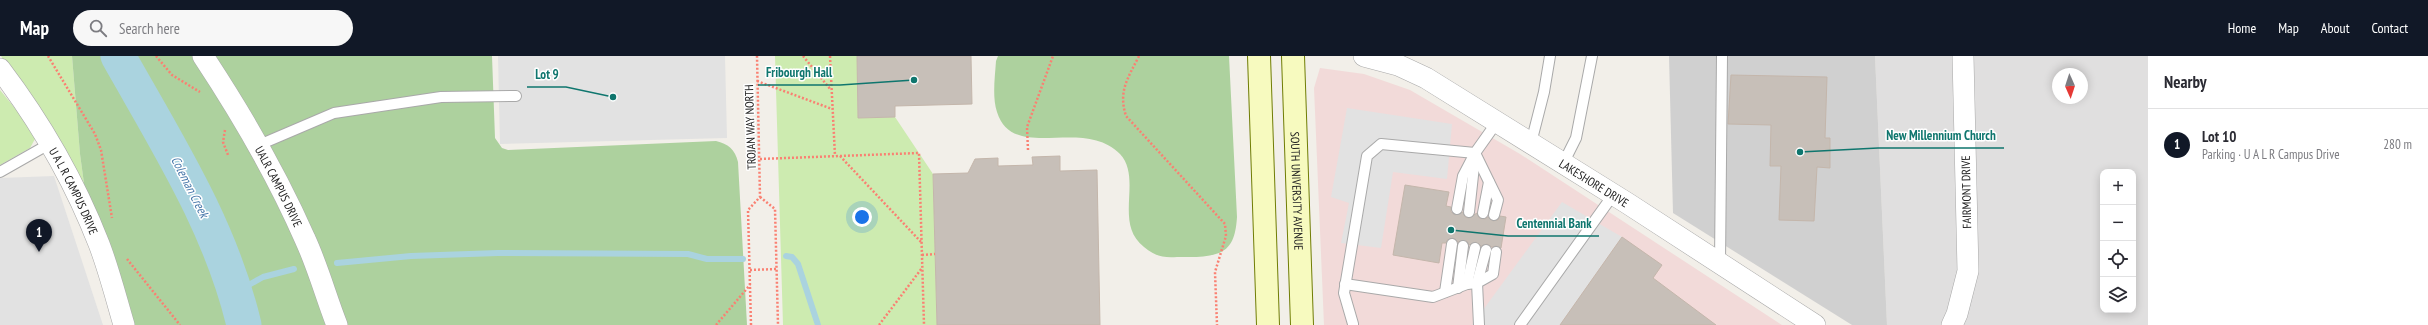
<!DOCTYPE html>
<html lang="en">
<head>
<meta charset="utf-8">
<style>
  :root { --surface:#fff; --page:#f7f7f7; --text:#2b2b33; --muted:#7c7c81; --line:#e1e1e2; --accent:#111827 }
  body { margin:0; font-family:"PT Sans Narrow",sans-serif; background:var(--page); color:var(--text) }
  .controls { position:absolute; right:12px; bottom:12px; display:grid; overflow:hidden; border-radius:8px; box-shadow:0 2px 10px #0003 }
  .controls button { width:36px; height:36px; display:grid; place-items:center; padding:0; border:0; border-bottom:1px solid var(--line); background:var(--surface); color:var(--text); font:20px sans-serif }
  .compass { position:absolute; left:2052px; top:12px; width:36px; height:36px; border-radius:50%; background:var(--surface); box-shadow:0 2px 10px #0003; rotate:177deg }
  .you { position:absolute; left:862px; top:161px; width:14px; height:14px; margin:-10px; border:3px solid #fff; border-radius:50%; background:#1a73e8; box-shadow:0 0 0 6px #1a73e833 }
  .badge { display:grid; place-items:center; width:26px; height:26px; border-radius:50%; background:var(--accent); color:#fff; font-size:13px; font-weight:700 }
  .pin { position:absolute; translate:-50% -33px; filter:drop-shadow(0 1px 2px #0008) }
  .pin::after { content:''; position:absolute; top:21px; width:14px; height:12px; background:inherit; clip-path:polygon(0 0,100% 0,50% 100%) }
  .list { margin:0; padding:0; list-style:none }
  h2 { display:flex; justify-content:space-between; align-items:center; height:52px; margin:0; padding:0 16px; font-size:17px }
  h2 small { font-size:13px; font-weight:400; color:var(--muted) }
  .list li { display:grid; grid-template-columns:26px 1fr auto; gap:12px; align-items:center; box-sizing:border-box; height:72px; padding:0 16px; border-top:1px solid var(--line) }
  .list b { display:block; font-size:15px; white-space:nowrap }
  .list p { margin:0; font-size:13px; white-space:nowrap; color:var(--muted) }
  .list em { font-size:13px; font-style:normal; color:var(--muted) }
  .icon { flex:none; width:22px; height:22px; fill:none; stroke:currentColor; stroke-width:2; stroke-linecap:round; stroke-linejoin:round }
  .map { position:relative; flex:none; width:2148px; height:269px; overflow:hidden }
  header { display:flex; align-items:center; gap:24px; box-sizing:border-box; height:56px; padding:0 20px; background:var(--accent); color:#fff }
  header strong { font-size:19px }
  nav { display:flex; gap:22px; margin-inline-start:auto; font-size:14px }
  .search { width:280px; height:36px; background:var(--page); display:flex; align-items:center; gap:10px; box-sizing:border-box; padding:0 14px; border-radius:22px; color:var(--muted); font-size:15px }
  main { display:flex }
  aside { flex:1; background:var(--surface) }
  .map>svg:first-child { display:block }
  .residential { fill:#e0dfdf; fill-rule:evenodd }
  .commercial { fill:#f2dad9 }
  .religious { fill:#d0d0d0 }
  .grass { fill:#cdebb0 }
  .forest { fill:#add19e }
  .parking { fill:#e2e2e2 }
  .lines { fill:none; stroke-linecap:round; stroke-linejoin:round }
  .stream { stroke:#aad3df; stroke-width:6 }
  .river { stroke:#aad3df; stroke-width:35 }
  .building { fill:#c7bfb8; stroke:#c4b6ab }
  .lane-casing { stroke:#a9a9a9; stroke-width:12 }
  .street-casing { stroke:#a9a9a9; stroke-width:22 }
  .secondary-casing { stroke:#707d05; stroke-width:24 }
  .path { stroke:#fa8072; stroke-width:2.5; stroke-dasharray:2 2; stroke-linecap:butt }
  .lane { stroke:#fff; stroke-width:10 }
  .street { stroke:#fff; stroke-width:21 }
  .secondary { stroke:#f7fabf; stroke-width:22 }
  .labels { text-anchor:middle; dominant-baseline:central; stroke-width:3; stroke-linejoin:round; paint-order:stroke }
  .street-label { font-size:12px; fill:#222; stroke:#fff }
  .water-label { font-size:13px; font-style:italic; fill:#4a7aab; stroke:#fff }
  .leader { fill:none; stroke:#0f766e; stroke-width:1.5 }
  .callout-dot { fill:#0f766e; stroke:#fff; stroke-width:1.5 }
  .callout-label { font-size:13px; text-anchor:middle; font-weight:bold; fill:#0f766e; stroke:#fff; stroke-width:3; stroke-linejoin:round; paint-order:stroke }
</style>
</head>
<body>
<header>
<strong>Map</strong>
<div class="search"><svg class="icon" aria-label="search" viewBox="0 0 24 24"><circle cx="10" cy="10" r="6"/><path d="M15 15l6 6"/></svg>Search here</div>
<nav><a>Home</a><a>Map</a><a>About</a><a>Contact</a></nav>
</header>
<main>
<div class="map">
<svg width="2148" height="269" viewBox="0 0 2148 269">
  <rect width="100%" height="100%" fill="#f2efe9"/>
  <!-- residential -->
  <path class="residential" d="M 1875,0 L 2148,0 L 2148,269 L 1887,269 ZM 2058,18 L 2082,18 L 2082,42 L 2058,42 ZM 2103,116 L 2133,116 L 2133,254 L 2103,254 Z"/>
  <!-- commercial -->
  <path class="commercial" d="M 1320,12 L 1364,18 L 1410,34 L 1520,98 L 1782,269 L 1324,269 L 1314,32 Z"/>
  <!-- religious -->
  <path class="religious" d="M 1669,0 L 1875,0 L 1887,269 L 1852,269 L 1673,157 Z"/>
  <!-- grass -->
  <g class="grass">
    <path d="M 1,0 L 72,0 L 80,98 L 85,135 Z"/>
    <path d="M 775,0 L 857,0 L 858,62 L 895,61 L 933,118 L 937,269 L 783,269 Z"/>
    <path d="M 0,34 L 32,73 L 35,83 L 30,92 L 0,109 Z"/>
  </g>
  <!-- forest -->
  <g class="forest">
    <path d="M 72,0 L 492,0 L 495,82 L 502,92 L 508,94 L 716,85 C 728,88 735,93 738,106 L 747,269 L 130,269 L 85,135 L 80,98 Z"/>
    <path d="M 998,0 L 1229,0 L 1237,161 C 1236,175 1234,191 1219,197 C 1206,202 1192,201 1177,201 C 1163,202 1155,200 1144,191 C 1113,167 1143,123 1120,98 C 1083,60 1013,107 997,56 C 992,41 995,21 996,5 Z"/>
  </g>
  <!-- parking -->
  <g class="parking">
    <path d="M 498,0 L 725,0 L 727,82 L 500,88 Z"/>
    <path d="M 1347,52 L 1452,68 L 1447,123 L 1393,116 L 1381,192 L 1341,187 L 1349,147 L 1331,141 Z"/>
    <path d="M 54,120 L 103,269 L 0,269 L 0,122 Z"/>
    <path d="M 1562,146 L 1622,181 L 1560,269 L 1472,269 Z"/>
  </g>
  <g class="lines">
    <!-- stream -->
    <g class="stream">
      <path d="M 786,200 L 792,201 L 798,208 L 818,269"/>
      <path d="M 337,207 L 411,200 L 498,197 L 688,198 L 707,203 L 743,203"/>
      <path d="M 236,236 L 263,221 L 294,213"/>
    </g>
    <!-- river -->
    <path class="river" d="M 118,0 C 167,87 221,171 244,269"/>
  </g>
  <!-- building -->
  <g class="building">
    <path d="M 857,0 L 971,0 L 972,48 L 895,50 L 895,61 L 858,62 Z"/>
    <path d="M 1731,19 L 1827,21 L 1825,82 L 1830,82 L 1830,112 L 1817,111 L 1814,165 L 1779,164 L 1781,110 L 1770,110 L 1771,69 L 1728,68 Z"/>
    <path d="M 1060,100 L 1060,115 L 1097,114 L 1100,269 L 937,269 L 933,118 L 968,117 L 975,103 L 998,102 L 998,110 L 1033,109 L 1032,101 Z"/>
    <path d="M 1405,129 L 1449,136 L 1446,150 L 1451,151 L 1451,156 L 1455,159 L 1463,156 L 1465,161 L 1469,162 L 1477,157 L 1479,162 L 1485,163 L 1488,161 L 1493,165 L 1498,164 L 1500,160 L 1506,161 L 1501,192 L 1496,190 L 1492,191 L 1487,188 L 1481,190 L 1476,186 L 1469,189 L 1467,185 L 1458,186 L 1453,182 L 1447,184 L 1446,187 L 1442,187 L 1439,207 L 1393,199 Z"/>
    <path d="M 1622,181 L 1662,209 L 1653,222 L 1716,269 L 1560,269 Z"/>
  </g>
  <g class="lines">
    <defs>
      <g id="lane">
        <path d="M 1531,87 L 1544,36 L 1550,0"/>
        <path d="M 259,89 L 334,57 L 441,41 L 516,40"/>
        <path d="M 1475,97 L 1498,144 L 1494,159"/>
        <path d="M 1563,108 L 1576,82 L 1592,0"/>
        <path d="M 0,116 L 51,87"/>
        <path d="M 1457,153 L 1463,120 L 1475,97"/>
        <path d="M 1469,156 L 1475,101"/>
        <path d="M 1483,157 L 1489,126"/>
        <path d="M 1720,207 L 1722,0"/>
        <path d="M 1345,228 L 1433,241 L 1467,228 L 1477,227 L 1486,194"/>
        <path d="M 1467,228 L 1475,192"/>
        <path d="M 1458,232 L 1463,190"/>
        <path d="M 1445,236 L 1452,188"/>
        <path d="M 1353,268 L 1344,237 L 1367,100 L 1381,88 L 1475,97 L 1497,66"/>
        <path d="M 1479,269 L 1477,227 L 1493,218 L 1496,196"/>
        <path d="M 1520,269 L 1613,139"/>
      </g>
      <g id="street">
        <path id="s1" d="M 203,0 C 242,59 277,119 305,183 C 318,211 326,241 337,269"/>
        <path id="s2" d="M 1364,0 L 1398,9 L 1426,22 L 1627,147 L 1815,269"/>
        <path id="s3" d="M 0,13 C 41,67 74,124 99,188 C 109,214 116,242 124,269"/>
        <path d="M 1952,269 L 1957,258 L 1968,215 L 1963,0"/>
      </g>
      <g id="secondary">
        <path d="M 1259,0 L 1268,269"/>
        <path id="s4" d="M 1293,0 L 1302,269"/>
      </g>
    </defs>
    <!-- lane casing -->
    <use href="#lane" class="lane-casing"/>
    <!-- street casing -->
    <use href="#street" class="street-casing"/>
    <!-- secondary casing -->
    <use href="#secondary" class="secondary-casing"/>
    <!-- path -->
    <g class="path">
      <path d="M 48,0 L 95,78 L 101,94 L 112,162"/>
      <path d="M 156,0 L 172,19 L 200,36"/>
      <path d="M 803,0 L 831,34"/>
      <path d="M 830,0 L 835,100"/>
      <path d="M 1139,0 C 1128,22 1118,35 1126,60 L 1225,168 L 1226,180 L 1215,216 L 1217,269"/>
      <path d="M 757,25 L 832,53"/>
      <path d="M 225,74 L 223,86 L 228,99"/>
      <path d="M 1028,94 L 1027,71 L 1053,0"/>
      <path d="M 840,100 L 922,187"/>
      <path d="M 760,103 L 919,97 L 924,269"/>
      <path d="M 760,141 L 775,153 L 778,269"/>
      <path d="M 922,199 L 935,198"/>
      <path d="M 127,203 L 180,269"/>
      <path d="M 750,214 L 776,213"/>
      <path d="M 716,269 L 750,229"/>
      <path d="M 751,269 L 748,154 L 760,141 L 757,0"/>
      <path d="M 879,269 L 922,212"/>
    </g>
    <!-- lane -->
    <use href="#lane" class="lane"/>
    <!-- street -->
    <use href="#street" class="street"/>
    <!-- secondary -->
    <use href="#secondary" class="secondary"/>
  </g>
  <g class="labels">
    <!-- street labels -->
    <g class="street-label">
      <text transform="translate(750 71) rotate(-92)">TROJAN WAY NORTH</text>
      <text stroke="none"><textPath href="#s2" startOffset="264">LAKESHORE DRIVE</textPath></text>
      <text stroke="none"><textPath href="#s1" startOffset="151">UALR CAMPUS DRIVE</textPath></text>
      <text stroke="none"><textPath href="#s4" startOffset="135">SOUTH UNIVERSITY AVENUE</textPath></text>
      <text stroke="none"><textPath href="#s3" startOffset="143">U A L R CAMPUS DRIVE</textPath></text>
      <text transform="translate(1966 136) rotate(-91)">FAIRMONT DRIVE</text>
    </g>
    <!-- water labels -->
    <g class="water-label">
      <text transform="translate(190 131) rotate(63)">Coleman Creek</text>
    </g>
  </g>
  <!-- callouts -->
  <path class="leader" d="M914 24L840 29H758M613 41L566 31H527M1800 96L1878 92H2004M1451 174L1508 180H1599"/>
  <g class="callout-dot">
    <circle cx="914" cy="24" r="4"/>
    <circle cx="613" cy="41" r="4"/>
    <circle cx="1800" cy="96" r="4"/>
    <circle cx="1451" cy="174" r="4"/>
  </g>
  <g class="callout-label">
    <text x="799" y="21">Fribourgh Hall</text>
    <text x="547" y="23">Lot 9</text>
    <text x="1941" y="84">New Millennium Church</text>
    <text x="1554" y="172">Centennial Bank</text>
  </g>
</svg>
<div class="controls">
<button>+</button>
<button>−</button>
<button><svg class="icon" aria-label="locate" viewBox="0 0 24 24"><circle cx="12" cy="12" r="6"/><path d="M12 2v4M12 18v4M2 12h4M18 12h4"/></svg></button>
<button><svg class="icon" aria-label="layers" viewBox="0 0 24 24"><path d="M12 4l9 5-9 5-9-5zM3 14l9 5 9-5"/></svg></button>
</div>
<svg class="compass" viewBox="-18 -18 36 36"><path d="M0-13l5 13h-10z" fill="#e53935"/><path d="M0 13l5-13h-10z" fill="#7c7c81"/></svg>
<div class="you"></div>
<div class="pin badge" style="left:39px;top:196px">1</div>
</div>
<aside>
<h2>Nearby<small></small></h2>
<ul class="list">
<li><span class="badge">1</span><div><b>Lot 10</b><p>Parking · U A L R Campus Drive</p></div><em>280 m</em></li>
</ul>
</aside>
</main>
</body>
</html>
